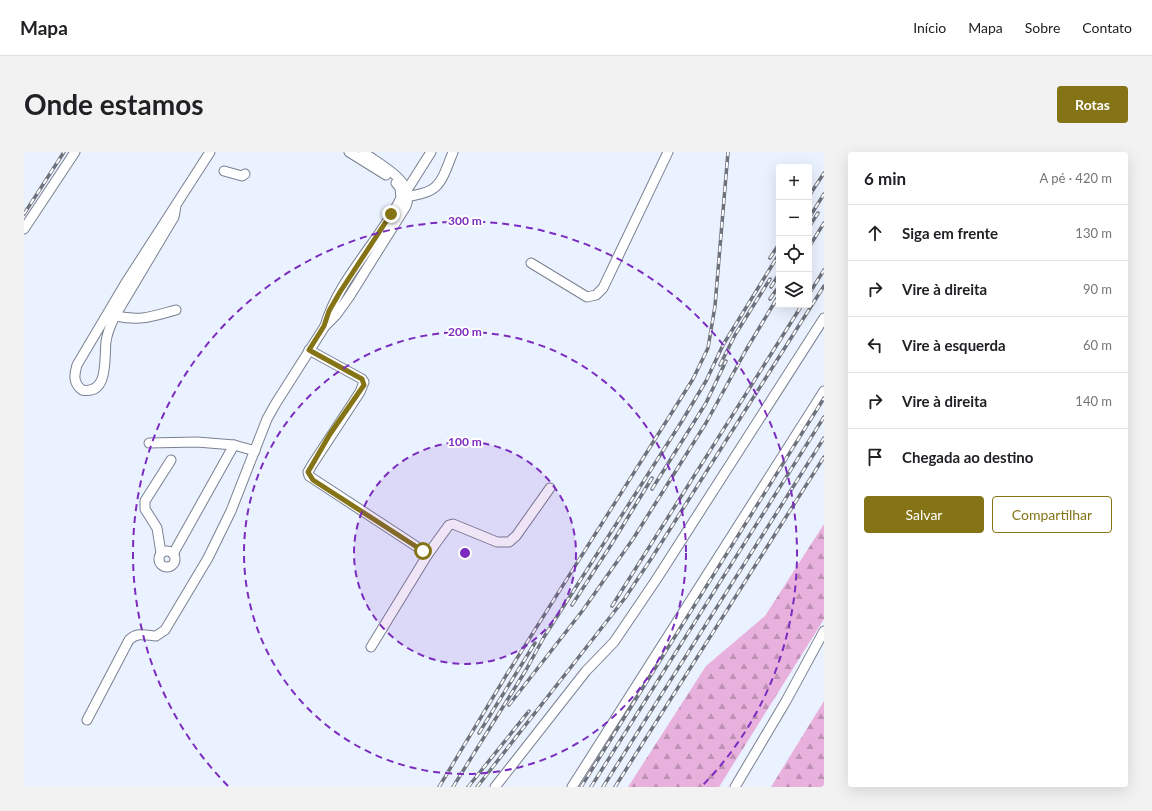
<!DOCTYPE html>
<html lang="pt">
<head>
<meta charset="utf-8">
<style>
  :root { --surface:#fff; --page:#f2f2f2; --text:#202124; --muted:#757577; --line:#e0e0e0; --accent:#847416 }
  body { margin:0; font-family:Lato,sans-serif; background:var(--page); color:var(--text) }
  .controls { position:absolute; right:12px; top:12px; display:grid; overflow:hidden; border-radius:4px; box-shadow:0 4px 16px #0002 }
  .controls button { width:36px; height:36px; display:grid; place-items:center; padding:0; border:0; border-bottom:1px solid var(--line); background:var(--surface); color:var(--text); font:20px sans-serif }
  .stop { position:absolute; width:12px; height:12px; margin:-9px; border:3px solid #847416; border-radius:50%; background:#fff }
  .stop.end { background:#847416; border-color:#fff; box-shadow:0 1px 4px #0008 }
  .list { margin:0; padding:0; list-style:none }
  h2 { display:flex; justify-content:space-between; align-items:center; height:52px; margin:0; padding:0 16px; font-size:17px }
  h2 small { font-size:13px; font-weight:400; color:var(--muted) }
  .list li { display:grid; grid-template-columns:26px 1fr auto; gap:12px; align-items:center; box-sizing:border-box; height:56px; padding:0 16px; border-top:1px solid var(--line) }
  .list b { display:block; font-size:15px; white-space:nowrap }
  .list em { font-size:13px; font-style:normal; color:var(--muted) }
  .actions { display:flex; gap:8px; padding:12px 16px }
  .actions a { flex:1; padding:9px 0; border:1px solid var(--accent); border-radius:4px; text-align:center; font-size:14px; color:var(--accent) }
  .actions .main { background:var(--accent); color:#fff }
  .icon { flex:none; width:22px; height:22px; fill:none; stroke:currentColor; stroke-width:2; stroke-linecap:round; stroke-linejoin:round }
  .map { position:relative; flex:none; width:800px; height:635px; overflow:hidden; border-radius:4px }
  header { display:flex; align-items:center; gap:24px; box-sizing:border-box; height:56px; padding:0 20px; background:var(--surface); border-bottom:1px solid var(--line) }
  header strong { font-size:19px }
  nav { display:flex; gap:22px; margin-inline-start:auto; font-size:14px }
  .intro { display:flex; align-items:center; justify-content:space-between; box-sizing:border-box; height:96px; padding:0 24px }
  h1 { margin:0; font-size:28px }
  .button { padding:10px 18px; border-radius:4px; background:var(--accent); color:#fff; font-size:14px; font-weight:700 }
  main { display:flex; gap:24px; padding:0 24px }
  aside { flex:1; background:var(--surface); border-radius:4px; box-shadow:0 4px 16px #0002 }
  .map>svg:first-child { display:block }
  .forest { fill:url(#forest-firs) }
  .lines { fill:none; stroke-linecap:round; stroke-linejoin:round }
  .minor-casing { stroke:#798090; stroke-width:11 }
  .minor { stroke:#fff; stroke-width:9 }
  .rail-casing { stroke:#6e727c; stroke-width:3.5 }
  .rail { stroke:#fff; stroke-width:2; stroke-dasharray:6; stroke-linecap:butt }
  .route { stroke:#847416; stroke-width:5 }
  .ring { fill:none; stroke:#7b2cbf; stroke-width:2; stroke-dasharray:7 5 }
  .centre { fill:#7b2cbf; stroke:#fff; stroke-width:2 }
  .ring-label { font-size:12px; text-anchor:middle; font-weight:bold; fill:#7b2cbf; stroke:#fff; stroke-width:4; stroke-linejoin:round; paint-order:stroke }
</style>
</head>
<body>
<header>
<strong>Mapa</strong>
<nav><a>Início</a><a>Mapa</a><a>Sobre</a><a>Contato</a></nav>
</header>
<div class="intro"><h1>Onde estamos</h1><a class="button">Rotas</a></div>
<main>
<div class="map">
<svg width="800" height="635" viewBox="0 0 800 635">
  <defs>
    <pattern id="forest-firs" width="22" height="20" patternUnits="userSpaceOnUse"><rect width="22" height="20" fill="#e8b0dc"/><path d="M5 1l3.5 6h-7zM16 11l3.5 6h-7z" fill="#bd90b4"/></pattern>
  </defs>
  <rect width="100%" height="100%" fill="#eaf1ff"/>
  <!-- forest -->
  <g class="forest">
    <path d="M 800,372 L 800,467 L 695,635 L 604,635 L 682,514 L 741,464 Z"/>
    <path d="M 800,549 L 800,635 L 747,635 Z"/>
  </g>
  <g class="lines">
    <defs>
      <g id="minor">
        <path d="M 325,0 L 362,23"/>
        <path d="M 200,19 L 218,24 L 221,22"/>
        <path d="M 378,39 L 383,38 L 407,0"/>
        <path d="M 379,45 C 416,41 416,33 429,0"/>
        <path d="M 152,54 L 150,65 L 91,164 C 87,172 83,181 82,190 C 80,207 85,243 58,238 C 49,231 50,223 53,213 L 101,132 L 186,0"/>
        <path d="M 0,77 L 51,0"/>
        <path d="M 507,111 L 563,145 L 572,143 L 579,136 L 644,0"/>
        <path d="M 91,164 C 118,169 126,165 152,158"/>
        <path d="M 301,174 C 315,126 355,90 377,46 L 376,36 L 372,31"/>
        <path d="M 285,198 L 338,227 L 340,230 L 336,240 L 288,313 L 284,320 L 285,324 L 404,402 L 347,495"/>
        <path d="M 125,291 L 173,290 L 210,293"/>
        <circle cx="143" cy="407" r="8"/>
        <path d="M 137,401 L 133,376 L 121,357 L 121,349 L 147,308"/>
        <path d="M 149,402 L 210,293 L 231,299"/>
        <path d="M 404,402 L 425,373 L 429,372 L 473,390 L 485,390 L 492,384 L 526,336"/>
        <path d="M 63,568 L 105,488 C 113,480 121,483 132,484 L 141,478 L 184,406 L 207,359 L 243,267 L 252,251 L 301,174 L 312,163 L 325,145 L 382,54 C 392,29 356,13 339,0"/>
        <path d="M 471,635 L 562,519 L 590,490 L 632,428 L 800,166"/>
        <path d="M 548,635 L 800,239"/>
        <path d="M 711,635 L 762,549 L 800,479"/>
      </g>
    </defs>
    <!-- minor casing -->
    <use href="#minor" class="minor-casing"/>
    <!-- minor -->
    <use href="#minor" class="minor"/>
    <defs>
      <g id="rail">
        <path d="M 785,44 L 800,21"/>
        <path d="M 0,62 L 40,0"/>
        <path d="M 785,66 L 800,42"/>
        <path d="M 785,75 L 794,61"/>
        <path d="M 785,95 L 800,71"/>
        <path d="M 746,106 L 755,92"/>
        <path d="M 747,135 L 755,122"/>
        <path d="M 785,142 L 800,118"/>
        <path d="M 746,147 L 755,134"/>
        <path d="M 696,213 L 711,183 L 746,127"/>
        <path d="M 628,337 L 682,251 L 702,209"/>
        <path d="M 548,453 L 587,393 L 628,326"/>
        <path d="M 588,454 L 778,153"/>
        <path d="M 485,553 L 559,458 L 609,387 L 682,271 L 722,198 L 755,143"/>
        <path d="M 455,581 L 511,491"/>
        <path d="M 415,635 L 483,522 L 669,227 L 684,196 L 691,154 L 704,0"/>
        <path d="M 429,635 L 502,518 L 520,485 L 658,269 L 682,229 L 699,193 L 755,102"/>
        <path d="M 444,635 L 505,559"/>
        <path d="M 453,635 L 601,446 L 629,404 L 800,134"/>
        <path d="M 557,635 L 800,246"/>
        <path d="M 567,635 L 800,265"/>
        <path d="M 579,635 L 800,286"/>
        <path d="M 591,635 L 800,305"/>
      </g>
    </defs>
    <!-- rail casing -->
    <use href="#rail" class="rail-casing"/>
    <!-- rail -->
    <use href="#rail" class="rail"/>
  </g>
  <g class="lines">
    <!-- route -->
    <path class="route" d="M 367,62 L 316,140 L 305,159 L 300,174 L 285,198 L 338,227 L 340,233 L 306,282 L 284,320 L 289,328 L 399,399"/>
  </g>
  <!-- distance rings -->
  <circle cx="441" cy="401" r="111" fill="#7b2cbf" fill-opacity=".12"/>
  <g class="ring">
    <circle cx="441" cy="401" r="111"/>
    <circle cx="441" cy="401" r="221"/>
    <path d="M204 634A332 332 0 1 1 678 634"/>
  </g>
  <circle cx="441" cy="401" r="6" class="centre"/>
  <g class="ring-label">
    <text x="441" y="73">300 m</text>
    <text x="441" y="184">200 m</text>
    <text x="441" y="294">100 m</text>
  </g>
</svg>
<div class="controls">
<button>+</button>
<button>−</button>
<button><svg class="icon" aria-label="locate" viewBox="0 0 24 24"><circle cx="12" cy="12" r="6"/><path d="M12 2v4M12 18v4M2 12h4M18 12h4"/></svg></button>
<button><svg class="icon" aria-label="layers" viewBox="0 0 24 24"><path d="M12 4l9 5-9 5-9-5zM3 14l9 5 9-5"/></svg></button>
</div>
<div class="stop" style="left:399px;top:399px"></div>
<div class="stop end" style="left:367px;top:62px"></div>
</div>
<aside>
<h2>6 min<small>A pé · 420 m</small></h2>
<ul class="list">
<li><svg class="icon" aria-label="ahead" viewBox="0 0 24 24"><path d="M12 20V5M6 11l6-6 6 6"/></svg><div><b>Siga em frente</b></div><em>130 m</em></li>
<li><svg class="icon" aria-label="right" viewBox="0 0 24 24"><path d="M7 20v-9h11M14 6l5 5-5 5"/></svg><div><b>Vire à direita</b></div><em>90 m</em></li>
<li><svg class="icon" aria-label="left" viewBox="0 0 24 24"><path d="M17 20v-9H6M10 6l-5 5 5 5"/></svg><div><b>Vire à esquerda</b></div><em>60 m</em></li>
<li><svg class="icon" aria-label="right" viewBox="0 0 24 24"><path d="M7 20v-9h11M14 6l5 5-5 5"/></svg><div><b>Vire à direita</b></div><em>140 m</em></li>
<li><svg class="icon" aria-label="arrive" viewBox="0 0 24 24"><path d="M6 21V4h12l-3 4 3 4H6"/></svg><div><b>Chegada ao destino</b></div></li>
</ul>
<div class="actions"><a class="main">Salvar</a><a>Compartilhar</a></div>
</aside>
</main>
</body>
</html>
